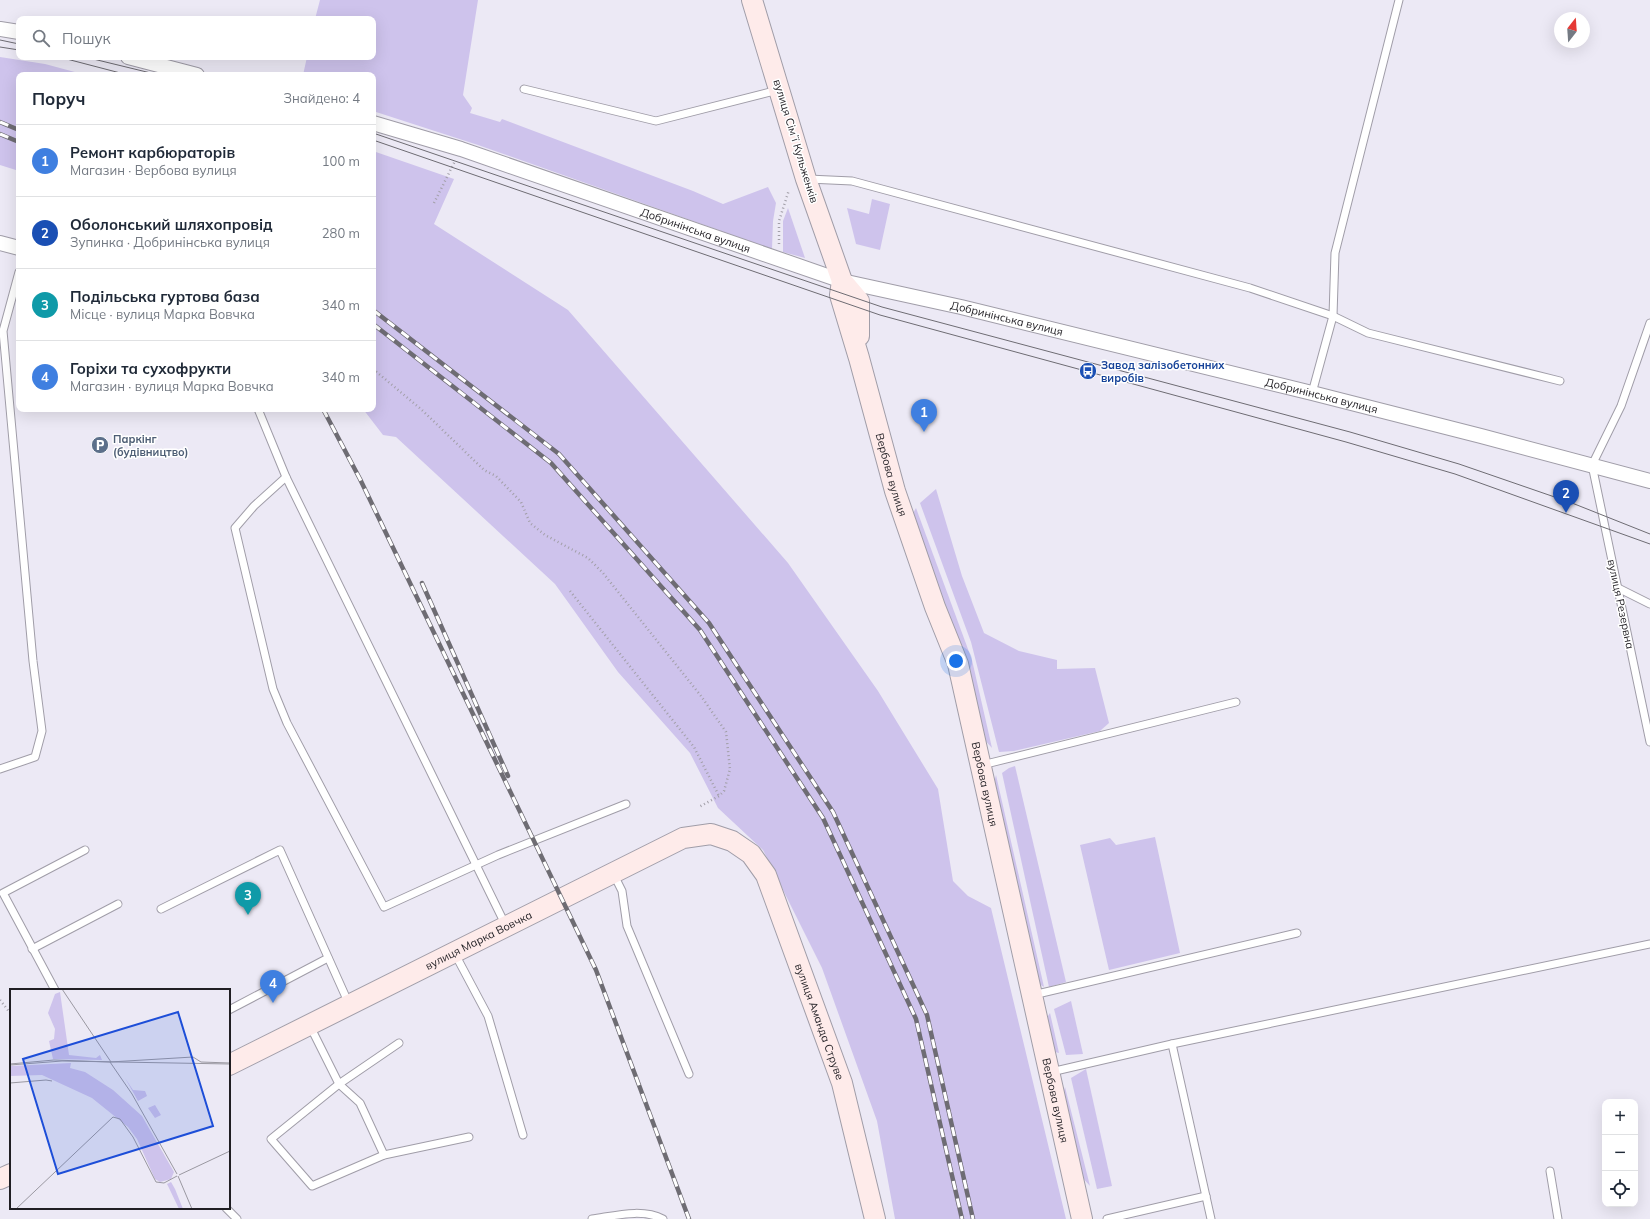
<!DOCTYPE html>
<html lang="uk">
<head>
<meta charset="utf-8">
<style>
  :root { --surface:#fff; --page:#f2f2f3; --text:#1f2937; --muted:#747a83; --line:#e0e1e3; --accent:#ac1b51 }
  body { margin:0; font-family:Mulish,sans-serif; background:var(--page); color:var(--text) }
  .controls { position:absolute; right:12px; bottom:12px; display:grid; overflow:hidden; border-radius:8px; box-shadow:0 4px 16px #0002 }
  .controls button { width:36px; height:36px; display:grid; place-items:center; padding:0; border:0; border-bottom:1px solid var(--line); background:var(--surface); color:var(--text); font:20px sans-serif }
  .compass { position:absolute; left:1554px; top:12px; width:36px; height:36px; border-radius:50%; background:var(--surface); box-shadow:0 4px 16px #0002; rotate:17deg }
  .you { position:absolute; left:956px; top:661px; width:14px; height:14px; margin:-10px; border:3px solid #fff; border-radius:50%; background:#1a73e8; box-shadow:0 0 0 6px #1a73e833 }
  .badge { display:grid; place-items:center; width:26px; height:26px; border-radius:50%; background:var(--accent); color:#fff; font-size:13px; font-weight:700 }
  .pin { position:absolute; translate:-50% -33px; filter:drop-shadow(0 1px 2px #0008) }
  .pin::after { content:''; position:absolute; top:21px; width:14px; height:12px; background:inherit; clip-path:polygon(0 0,100% 0,50% 100%) }
  .list { margin:0; padding:0; list-style:none }
  h2 { display:flex; justify-content:space-between; align-items:center; height:52px; margin:0; padding:0 16px; font-size:17px }
  h2 small { font-size:13px; font-weight:400; color:var(--muted) }
  .list li { display:grid; grid-template-columns:26px 1fr auto; gap:12px; align-items:center; box-sizing:border-box; height:72px; padding:0 16px; border-top:1px solid var(--line) }
  .list b { display:block; font-size:15px; white-space:nowrap }
  .list p { margin:0; font-size:13px; white-space:nowrap; color:var(--muted) }
  .list em { font-size:13px; font-style:normal; color:var(--muted) }
  .icon { flex:none; width:22px; height:22px; fill:none; stroke:currentColor; stroke-width:2; stroke-linecap:round; stroke-linejoin:round }
  .map { position:relative; flex:none; width:1650px; height:1219px; overflow:hidden }
  .search { position:absolute; background:var(--surface); box-shadow:0 4px 16px #0002; left:16px; top:16px; width:360px; height:44px; display:flex; align-items:center; gap:10px; box-sizing:border-box; padding:0 14px; border-radius:8px; color:var(--muted); font-size:15px }
  .panel { position:absolute; background:var(--surface); box-shadow:0 4px 16px #0002; left:16px; top:72px; width:360px; height:340px; border-radius:8px }
  .map>svg:first-child { display:block }
  .green { fill:#cec3ec }
  .lines { fill:none; stroke-linecap:round; stroke-linejoin:round }
  .service-casing { stroke:#a09da8; stroke-width:9 }
  .minor-casing { stroke:#a09da8; stroke-width:16 }
  .secondary-casing { stroke:#a09da8; stroke-width:22 }
  .path { stroke:#a29fa8; stroke-width:2.5; stroke-dasharray:1 3; stroke-linecap:butt }
  .service { stroke:#fff; stroke-width:7 }
  .minor { stroke:#fff; stroke-width:14 }
  .secondary { stroke:#feebea; stroke-width:20 }
  .tram { stroke:#6e6c73; stroke-width:1 }
  .rail-casing { stroke:#6e6c73; stroke-width:4.5 }
  .rail { stroke:#fff; stroke-width:3; stroke-dasharray:9; stroke-linecap:butt }
  .labels { text-anchor:middle; dominant-baseline:central; stroke-width:3; stroke-linejoin:round; paint-order:stroke }
  .street-label { font-size:11px; fill:#201e23; stroke:#fff }
  .transit-label { font-size:11px; font-weight:bold; fill:#164399; stroke:#fff; text-anchor:start }
  .service-label { font-size:11px; font-weight:bold; fill:#4e5e75; stroke:#fff; text-anchor:start }
  .inset-road { fill:none; stroke:#9a98a1; stroke-width:1 }
  .view { fill:#1d4ed8; fill-opacity:0.15; stroke:#1d4ed8; stroke-width:2 }
  .inset-edge { fill:none; stroke:#201e23; stroke-width:2 }
</style>
</head>
<body>
<div class="map">
<svg width="1650" height="1219" viewBox="0 0 1650 1219">
  <rect width="100%" height="100%" fill="#ece9f5"/>
  <!-- green -->
  <g class="green">
    <path d="M 320,0 L 478,0 L 463,95 L 472,108 L 470,113 L 500,122 L 502,119 L 693,191 L 723,204 L 768,187 L 776,203 L 773,221 L 772,249 L 478,145 L 373,111 L 373,75 L 303,75 L 307,57 L 373,57 L 373,19 L 315,19 Z"/>
    <path d="M 0,57 L 45,64 L 86,75 L 19,75 L 19,171 L 0,165 Z"/>
    <path d="M 373,151 L 454,179 L 434,224 L 568,310 L 788,563 L 878,691 L 938,789 L 953,881 L 968,896 L 991,908 L 1066,1219 L 895,1219 L 877,1121 L 822,968 L 763,850 L 718,808 L 690,753 L 618,672 L 555,584 L 396,437 L 383,435 L 363,409 L 373,409 Z"/>
    <path d="M 872,199 L 890,204 L 880,250 L 856,244 L 847,208 L 869,214 Z"/>
    <path d="M 788,208 L 805,258 L 783,252 L 783,221 Z"/>
    <path d="M 936,489 L 962,576 L 984,633 L 1019,651 L 1057,660 L 1057,669 L 1095,668 L 1109,723 L 1100,731 L 1014,751 L 999,752 L 971,642 L 920,503 Z"/>
    <path d="M 916,508 L 972,660 L 992,748 L 983,738 L 912,515 Z"/>
    <path d="M 1015,766 L 1066,982 L 1049,987 L 1002,773 L 1009,768 Z"/>
    <path d="M 996,775 L 1044,987 L 1036,982 L 993,786 Z"/>
    <path d="M 1155,837 L 1180,953 L 1109,970 L 1080,845 L 1110,838 L 1116,845 Z"/>
    <path d="M 1071,1001 L 1083,1054 L 1066,1055 L 1054,1009 Z"/>
    <path d="M 1050,1013 L 1059,1053 L 1051,1051 L 1046,1019 Z"/>
    <path d="M 1086,1069 L 1112,1186 L 1097,1189 L 1071,1078 Z"/>
    <path d="M 1065,1087 L 1090,1186 L 1081,1176 L 1062,1098 Z"/>
  </g>
  <g class="lines">
    <defs>
      <g id="service">
        <path d="M 524,89 L 656,121 L 778,90"/>
        <path d="M 808,179 L 852,181 L 1250,288 L 1333,316 L 1368,333 L 1560,381"/>
        <path d="M 1650,323 L 1621,406 L 1592,465 L 1650,742"/>
        <path d="M 1312,393 L 1333,316 L 1335,253 L 1399,0"/>
        <path d="M 258,409 L 286,477 L 506,926"/>
        <path d="M 286,477 L 254,506 L 235,528 L 273,689 L 287,723 L 384,907 L 498,855 L 626,804"/>
        <path d="M 1618,588 L 1650,604"/>
        <path d="M 982,765 L 1236,702"/>
        <path d="M 0,769 L 35,757 L 42,731 L 33,661 L 3,331 L 19,272"/>
        <path d="M 614,875 L 622,891 L 627,926 L 689,1074"/>
        <path d="M 161,909 L 280,850 L 349,1004"/>
        <path d="M 32,949 L 118,904"/>
        <path d="M 455,954 L 488,1016 L 523,1135"/>
        <path d="M 55,990 L 3,893 L 85,850"/>
        <path d="M 1033,995 L 1297,933"/>
        <path d="M 229,1010 L 328,958"/>
        <path d="M 310,1026 L 339,1084 L 360,1103 L 384,1155"/>
        <path d="M 399,1043 L 339,1084 L 271,1139 L 312,1186 L 384,1155 L 469,1137"/>
        <path d="M 1172,1044 L 1211,1219"/>
        <path d="M 1051,1072 L 1172,1044 L 1650,944"/>
        <path d="M 1550,1171 L 1558,1219"/>
        <path d="M 226,1208 L 237,1219"/>
        <path d="M 592,1219 C 614,1216 642,1208 663,1219"/>
        <path d="M 1107,1219 L 1206,1196"/>
      </g>
      <g id="minor">
        <path d="M 0,29 L 19,32"/>
        <path d="M 128,57 L 197,75"/>
        <path id="s1" d="M 373,123 L 461,149 L 842,281 L 961,307 L 1312,393 L 1481,436 L 1650,481"/>
        <path d="M 0,243 L 19,248"/>
      </g>
      <g id="secondary">
        <path d="M 752,0 L 806,179 L 842,281 L 859,301 L 859,336"/>
        <path id="s2" d="M 842,281 L 840,295 L 859,358 L 895,491 L 935,607 L 958,664 L 1082,1219"/>
        <path id="s3" d="M 229,1065 L 683,838 L 711,834 L 732,841 L 751,854 L 766,875 L 842,1083 L 875,1219"/>
        <path d="M 0,1179 L 11,1174"/>
      </g>
    </defs>
    <!-- service casing -->
    <use href="#service" class="service-casing"/>
    <!-- minor casing -->
    <use href="#minor" class="minor-casing"/>
    <!-- secondary casing -->
    <use href="#secondary" class="secondary-casing"/>
    <!-- path -->
    <g class="path">
      <path d="M 434,203 L 455,161"/>
      <path d="M 779,244 L 779,221 L 789,190"/>
      <path d="M 373,369 L 422,410 L 484,470 L 496,476 L 521,502 L 530,523 L 545,535 L 588,558 L 603,573 L 701,696 L 726,732 L 730,769 L 724,791 L 719,796 L 699,807"/>
      <path d="M 570,591 L 694,747 L 719,796"/>
      <path d="M 0,1000 L 11,1014"/>
    </g>
    <!-- service -->
    <use href="#service" class="service"/>
    <!-- minor -->
    <use href="#minor" class="minor"/>
    <!-- secondary -->
    <use href="#secondary" class="secondary"/>
    <!-- tram -->
    <g class="tram">
      <path d="M 0,40 L 19,44"/>
      <path d="M 0,47 L 19,50"/>
      <path d="M 59,57 L 128,75"/>
      <path d="M 85,57 L 159,75"/>
      <path d="M 373,133 L 882,307 L 1350,432 L 1459,464 L 1572,503 L 1650,534"/>
      <path d="M 373,140 L 880,315 L 1346,442 L 1455,474 L 1650,544"/>
    </g>
    <defs>
      <g id="rail">
        <path d="M 0,122 L 19,130"/>
        <path d="M 0,134 L 19,142"/>
        <path d="M 373,310 L 559,454 L 709,623 L 833,812 L 927,1015 L 973,1219"/>
        <path d="M 373,324 L 551,463 L 700,630 L 823,818 L 916,1019 L 962,1219"/>
        <path d="M 323,409 L 360,479 L 596,970 L 689,1219"/>
        <path d="M 422,583 L 508,776"/>
      </g>
    </defs>
    <!-- rail casing -->
    <use href="#rail" class="rail-casing"/>
    <!-- rail -->
    <use href="#rail" class="rail"/>
  </g>
  <!-- icons -->
  <defs>
    <symbol id="bus-disc" viewBox="-11 -11 22 22"><circle r="9.5" fill="#1a4fb4" stroke="#fff"/><path d="M-5-6H5V4H4V6H2V4H-2V6H-4V4H-5ZM-3.5-4V0h7V-4ZM-3.5 1.2v1.5H-2V1.2ZM2 1.2v1.5H3.5V1.2Z" fill="#fff"/></symbol>
    <symbol id="parking-disc" viewBox="-11 -11 22 22"><circle r="9.5" fill="#5c6f8a" stroke="#fff"/><path d="M-3.5-5.5H1a3.5 3.5 0 0 1 0 7H-1V5.5H-3.5ZM-1-3.4V-.6H.8a1.4 1.4 0 0 0 0-2.8Z" fill="#fff"/></symbol>
  </defs>
  <g fill-rule="evenodd">
    <use href="#bus-disc" x="1078" y="361" width="20" height="20"/>
    <use href="#parking-disc" x="90" y="435" width="20" height="20"/>
  </g>
  <g class="labels">
    <!-- street labels -->
    <g class="street-label">
      <text transform="translate(796 141) rotate(73)">вулиця Сімʼї Кульженків</text>
      <text stroke="none"><textPath href="#s1" startOffset="340">Добринінська вулиця</textPath></text>
      <text stroke="none"><textPath href="#s1" startOffset="664">Добринінська вулиця</textPath></text>
      <text stroke="none"><textPath href="#s1" startOffset="988">Добринінська вулиця</textPath></text>
      <text stroke="none"><textPath href="#s2" startOffset="201">Вербова вулиця</textPath></text>
      <text transform="translate(1621 604) rotate(78)">вулиця Резервна</text>
      <text stroke="none"><textPath href="#s2" startOffset="525">Вербова вулиця</textPath></text>
      <text stroke="none"><textPath href="#s3" startOffset="279">вулиця Марка Вовчка</textPath></text>
      <text stroke="none"><textPath href="#s3" startOffset="763">вулиця Аманда Струве</textPath></text>
      <text stroke="none"><textPath href="#s2" startOffset="849">Вербова вулиця</textPath></text>
    </g>
    <!-- transit labels -->
    <g class="transit-label">
      <text x="1101" y="365">Завод залізобетонних<tspan x="1101" dy="13">виробів</tspan></text>
    </g>
    <!-- service labels -->
    <g class="service-label">
      <text x="113" y="439">Паркінг<tspan x="113" dy="13">(будівництво)</tspan></text>
    </g>
  </g>
  <!-- overview -->
  <g transform="translate(10 989)">
    <rect width="220" height="220" fill="#ece9f5"/>
    <path d="M 50,3 L 59,66 L 86,69 L 90,66 L 92,71 L 43,70 L 39,52 L 44,50 L 45,40 L 38,24 L 45,5 ZM 61,74 L 60,79 L 75,83 L 103,101 L 132,127 L 164,183 L 161,190 L 150,193 L 145,190 L 127,150 L 118,138 L 82,109 L 32,86 L 0,87 L 0,77 ZM 115,89 L 123,101 L 135,102 L 137,107 L 128,112 ZM 145,116 L 151,126 L 145,129 L 138,119 ZM 161,193 L 165,200 L 173,220 L 169,220 L 159,199 L 157,195 Z" fill="#cec3ec"/>
    <path class="inset-road" d="M 52,0 L 101,73M 100,73 L 122,105 L 167,185M 0,75 L 44,71 L 100,73 L 183,68 L 191,73 L 220,74M 0,76 L 52,72 L 220,75M 0,94 L 36,91 L 42,92M 169,186 L 220,162M 168,187 L 182,220M 6,220 L 103,128 L 110,130 L 123,148 L 146,193 L 154,194 L 167,187"/>
    <path class="view" d="M 168,23 L 203,137 L 48,185 L 13,70 Z"/>
    <rect width="220" height="220" class="inset-edge"/>
  </g>
</svg>
<div class="controls">
<button>+</button>
<button>−</button>
<button><svg class="icon" aria-label="locate" viewBox="0 0 24 24"><circle cx="12" cy="12" r="6"/><path d="M12 2v4M12 18v4M2 12h4M18 12h4"/></svg></button>
</div>
<svg class="compass" viewBox="-18 -18 36 36"><path d="M0-13l5 13h-10z" fill="#e53935"/><path d="M0 13l5-13h-10z" fill="#747a83"/></svg>
<div class="you"></div>
<div class="pin badge" style="left:924px;top:432px;background:#3f7fe0">1</div>
<div class="pin badge" style="left:1566px;top:513px;background:#1a4fb4">2</div>
<div class="pin badge" style="left:248px;top:915px;background:#0f9aa8">3</div>
<div class="pin badge" style="left:273px;top:1003px;background:#3f7fe0">4</div>
<div class="search"><svg class="icon" aria-label="search" viewBox="0 0 24 24"><circle cx="10" cy="10" r="6"/><path d="M15 15l6 6"/></svg>Пошук</div>
<section class="panel">
<h2>Поруч<small>Знайдено: 4</small></h2>
<ul class="list">
<li><span class="badge" style="background:#3f7fe0">1</span><div><b>Ремонт карбюраторів</b><p>Магазин · Вербова вулиця</p></div><em>100 m</em></li>
<li><span class="badge" style="background:#1a4fb4">2</span><div><b>Оболонський шляхопровід</b><p>Зупинка · Добринінська вулиця</p></div><em>280 m</em></li>
<li><span class="badge" style="background:#0f9aa8">3</span><div><b>Подільська гуртова база</b><p>Місце · вулиця Марка Вовчка</p></div><em>340 m</em></li>
<li><span class="badge" style="background:#3f7fe0">4</span><div><b>Горіхи та сухофрукти</b><p>Магазин · вулиця Марка Вовчка</p></div><em>340 m</em></li>
</ul>
</section>
</div>
</body>
</html>
